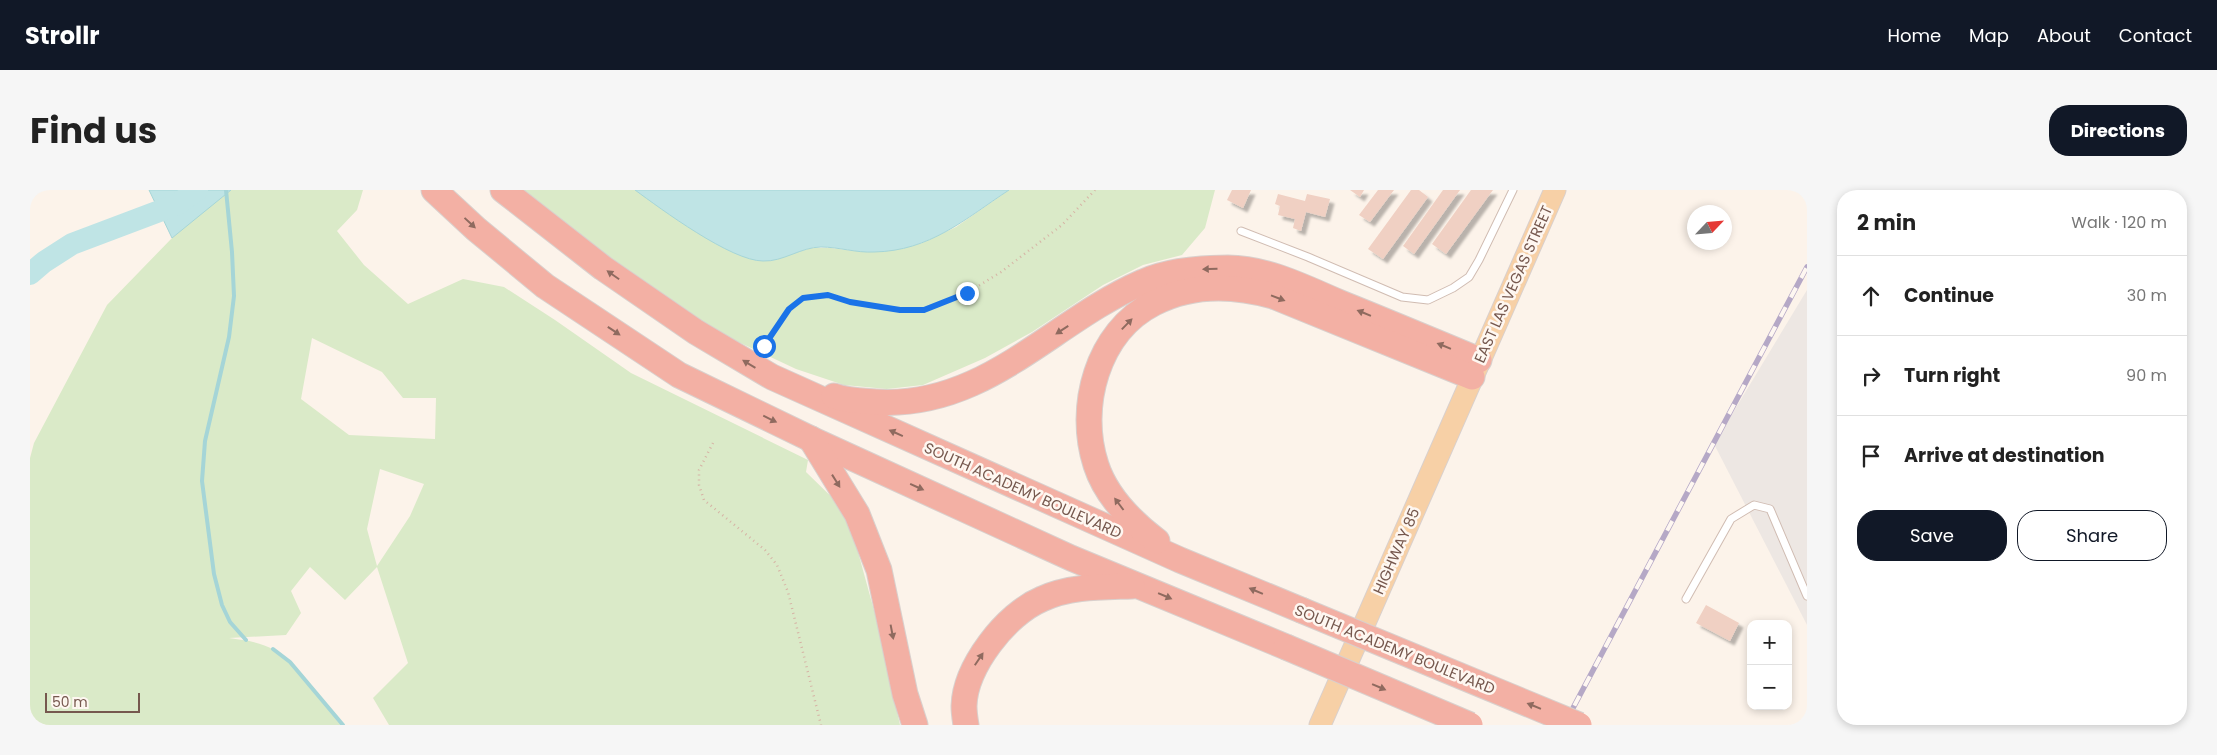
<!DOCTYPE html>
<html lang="en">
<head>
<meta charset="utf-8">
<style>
  :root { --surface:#fff; --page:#f6f6f6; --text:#222; --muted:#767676; --line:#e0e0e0; --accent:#111827 }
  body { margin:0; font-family:Poppins,sans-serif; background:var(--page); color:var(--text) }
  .controls { position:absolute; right:15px; bottom:15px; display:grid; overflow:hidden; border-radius:10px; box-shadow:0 2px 8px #0003 }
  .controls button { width:45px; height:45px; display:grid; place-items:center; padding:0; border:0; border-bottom:1px solid var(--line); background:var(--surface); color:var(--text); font:25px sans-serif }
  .compass { position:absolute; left:1657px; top:15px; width:45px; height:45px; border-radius:50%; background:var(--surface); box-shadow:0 2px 8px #0003; rotate:64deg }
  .scale { position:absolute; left:15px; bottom:12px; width:95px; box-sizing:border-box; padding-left:5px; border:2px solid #76584e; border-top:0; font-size:14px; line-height:18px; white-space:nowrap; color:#76584e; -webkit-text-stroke:4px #fef7f1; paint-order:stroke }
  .stop { position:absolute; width:15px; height:15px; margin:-11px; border:4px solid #1a73e8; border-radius:50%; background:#fff }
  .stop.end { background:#1a73e8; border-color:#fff; box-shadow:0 1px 5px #0008 }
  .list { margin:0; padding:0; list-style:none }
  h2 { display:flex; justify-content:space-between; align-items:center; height:65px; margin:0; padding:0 20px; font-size:21px }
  h2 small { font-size:16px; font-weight:400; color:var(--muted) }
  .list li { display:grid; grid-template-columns:32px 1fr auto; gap:15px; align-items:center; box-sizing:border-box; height:80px; padding:0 20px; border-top:1px solid var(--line) }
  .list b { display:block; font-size:19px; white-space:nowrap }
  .list em { font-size:16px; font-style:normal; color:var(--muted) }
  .actions { display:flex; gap:10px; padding:15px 20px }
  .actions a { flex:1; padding:11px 0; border:1px solid var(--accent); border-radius:20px; text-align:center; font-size:18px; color:var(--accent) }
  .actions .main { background:var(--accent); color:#fff }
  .icon { flex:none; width:28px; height:28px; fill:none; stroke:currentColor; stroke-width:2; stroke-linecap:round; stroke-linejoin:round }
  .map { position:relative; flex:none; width:1777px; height:535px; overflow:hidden; border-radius:20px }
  header { display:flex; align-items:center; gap:30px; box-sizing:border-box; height:70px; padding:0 25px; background:var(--accent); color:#fff }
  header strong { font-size:24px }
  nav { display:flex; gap:28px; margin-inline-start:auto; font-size:18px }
  .intro { display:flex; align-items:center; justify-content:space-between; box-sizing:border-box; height:120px; padding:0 30px }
  h1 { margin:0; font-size:35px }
  .button { padding:12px 22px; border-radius:20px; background:var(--accent); color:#fff; font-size:18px; font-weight:700 }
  main { display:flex; gap:30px; padding:0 30px }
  aside { flex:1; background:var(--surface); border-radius:20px; box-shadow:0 2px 8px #0003 }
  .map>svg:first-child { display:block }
  .industrial { fill:#ede7e3 }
  .green { fill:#daeac8; fill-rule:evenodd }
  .water { fill:#bfe4e5; stroke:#a5d5d7 }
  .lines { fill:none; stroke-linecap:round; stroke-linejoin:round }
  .stream { stroke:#a5d5d7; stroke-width:4 }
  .river { stroke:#bfe4e5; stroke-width:22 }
  .building { fill:#f0d0c3; filter:url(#shadow) }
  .lane-casing { stroke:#d0bcb2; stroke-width:9 }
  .primary-casing { stroke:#d9d0cd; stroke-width:23 }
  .highway-casing { stroke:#d9d0cd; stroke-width:27 }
  .path { stroke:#d6b3a5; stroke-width:2.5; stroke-dasharray:1 4; stroke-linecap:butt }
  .lane { stroke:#fff; stroke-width:7 }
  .primary { stroke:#f7d0a6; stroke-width:21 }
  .highway { stroke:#f3b0a4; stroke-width:25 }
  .rail-casing { stroke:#b5a8c6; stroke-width:5.5 }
  .rail { stroke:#fef7f1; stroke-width:4; stroke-dasharray:11; stroke-linecap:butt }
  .highway-bridge-casing { stroke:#d9d0cd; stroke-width:27; stroke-linecap:butt }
  .highway-bridge { stroke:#f3b0a4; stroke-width:25 }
  .oneway { fill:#8f6a5f }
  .route { stroke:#1a73e8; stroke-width:6 }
  .labels { text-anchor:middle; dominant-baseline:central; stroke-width:5; stroke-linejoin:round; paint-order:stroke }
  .street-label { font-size:15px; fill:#76584e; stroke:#fef7f1 }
</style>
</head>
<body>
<header>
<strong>Strollr</strong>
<nav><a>Home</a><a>Map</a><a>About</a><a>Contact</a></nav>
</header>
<div class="intro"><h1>Find us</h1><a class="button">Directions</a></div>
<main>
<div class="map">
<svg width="1777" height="535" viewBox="0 0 1777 535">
  <defs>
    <filter id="shadow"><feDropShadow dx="4.5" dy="4.5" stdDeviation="1" flood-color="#0004"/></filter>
  </defs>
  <rect width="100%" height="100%" fill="#fcf3ea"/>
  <!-- industrial -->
  <path class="industrial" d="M 1777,100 L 1777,435 L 1684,254 Z"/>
  <!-- green -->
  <g class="green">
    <path d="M 194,0 L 333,0 L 327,20 L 307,41 L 334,75 L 378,114 L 433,89 L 474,97 L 525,130 L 601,183 L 778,270 L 776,282 L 817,322 L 845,424 L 870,535 L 359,535 L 343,508 L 378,473 L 347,377 L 315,410 L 280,377 L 261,401 L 271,423 L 256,445 L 199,448 C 214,450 231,452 244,460 C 270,476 294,512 313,535 L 0,535 L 0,268 L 4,253 L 77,115 L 142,48 ZM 282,148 L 352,182 L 373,208 L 406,208 L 405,249 L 319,245 L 271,209 ZM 350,279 L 394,294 L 380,326 L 347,376 L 337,339 Z"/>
    <path d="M 483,0 L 609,0 L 742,70 L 781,58 L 801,58 L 825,61 L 871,59 L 892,53 L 926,37 L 979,0 L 1185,0 L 1175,38 L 1152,65 L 1113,75 L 1073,95 L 1002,142 L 955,168 L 893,195 L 857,199 L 814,195 L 766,179 L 683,140 Z"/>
  </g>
  <!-- water -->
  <g class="water">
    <path d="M 119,0 L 201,0 L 142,48 Z"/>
    <path d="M 605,0 L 979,0 C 935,29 900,61 844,62 C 826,63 809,57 791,57 C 771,57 753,72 733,71 C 701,71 631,19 605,0 Z"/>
  </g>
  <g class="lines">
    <!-- stream -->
    <g class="stream">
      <path d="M 196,0 L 202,62 L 204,106 L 199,147 L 175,251 L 172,291 L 184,384 L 192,415 L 200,432 L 216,450"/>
      <path d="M 243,459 L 260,472 L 313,535"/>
    </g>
    <!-- river -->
    <path class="river" d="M 0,84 L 14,72 L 42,54 L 148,14 L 167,0"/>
  </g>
  <!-- building -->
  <g class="building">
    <path d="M 1202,0 L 1221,0 L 1213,18 L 1197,10 Z"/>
    <path d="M 1320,0 L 1334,0 L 1330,7 Z"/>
    <path d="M 1348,0 L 1364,0 L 1340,32 L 1329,25 Z"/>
    <path d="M 1381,0 L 1389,0 L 1398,7 L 1353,69 L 1338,59 Z"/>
    <path d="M 1413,0 L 1430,0 L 1384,64 L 1373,56 Z"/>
    <path d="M 1441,0 L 1463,0 L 1416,64 L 1402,54 Z"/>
    <path d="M 1248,4 L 1275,11 L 1277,4 L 1300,9 L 1295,27 L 1276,22 L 1271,41 L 1263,38 L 1265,29 L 1248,25 L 1250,16 L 1245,14 Z"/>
    <path d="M 1676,415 L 1709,433 L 1700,451 L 1666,433 Z"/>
  </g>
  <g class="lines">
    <defs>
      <g id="lane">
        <path d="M 1211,41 L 1278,67 L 1372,107 L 1398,110 L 1423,98 L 1439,87 L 1449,70 L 1483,0"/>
        <path d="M 1656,409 L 1701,329 L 1724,315 L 1740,319 L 1777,406"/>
      </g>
      <path id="primary" d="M 1290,535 L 1525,0"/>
      <g id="highway">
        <path d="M 404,0 L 446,39 L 515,96 L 649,185 L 781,249 L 1041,368 L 1256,457"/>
        <path d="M 473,0 L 573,78 L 666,142 L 742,187 L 1150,370 L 1271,420"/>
        <path d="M 804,206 C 818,211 832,211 846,212 C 955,219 1021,132 1113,92 C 1139,80 1170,78 1198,78 C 1238,78 1277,99 1313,114 C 1358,132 1403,151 1449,170"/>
        <path d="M 781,249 L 827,324 L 849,380 L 875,504 L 885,535"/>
        <path d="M 1127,351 C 1102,332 1076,306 1066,275 C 1047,217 1067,142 1124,113 C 1161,94 1204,95 1243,106 L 1442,187"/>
        <path d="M 936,535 C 935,529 934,522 934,516 C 935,477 976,424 1012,409 C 1040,396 1072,397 1102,396"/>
      </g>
    </defs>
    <!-- lane casing -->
    <use href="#lane" class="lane-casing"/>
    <!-- primary casing -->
    <use href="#primary" class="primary-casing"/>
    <!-- highway casing -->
    <use href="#highway" class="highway-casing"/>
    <!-- path -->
    <g class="path">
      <path d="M 734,155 L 759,119 L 773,108 L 798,105 L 819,112 L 870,120 L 894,120 L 937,103 L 971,82 L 1032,35 L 1065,0"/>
      <path d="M 683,253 L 669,280 L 669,295 L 674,310 L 735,360 L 747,375 L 758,402 L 791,535"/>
    </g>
    <!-- lane -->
    <use href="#lane" class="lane"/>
    <!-- primary -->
    <use href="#primary" class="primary"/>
    <!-- highway -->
    <use href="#highway" class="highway"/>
    <defs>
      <path id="rail" d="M 1534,535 L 1777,77"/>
    </defs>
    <!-- rail casing -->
    <use href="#rail" class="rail-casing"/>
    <!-- rail -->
    <use href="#rail" class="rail"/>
    <defs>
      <g id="highway-bridge">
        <path d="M 1271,420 L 1549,535"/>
        <path d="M 1256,457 L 1440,535"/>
      </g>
    </defs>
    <!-- highway-bridge casing -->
    <use href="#highway-bridge" class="highway-bridge-casing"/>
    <!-- highway-bridge -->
    <use href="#highway-bridge" class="highway-bridge"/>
  </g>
  <!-- one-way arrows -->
  <defs><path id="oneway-solid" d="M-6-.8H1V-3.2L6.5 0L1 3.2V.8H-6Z" transform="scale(1.25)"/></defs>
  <g class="oneway">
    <use href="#oneway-solid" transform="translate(440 33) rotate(43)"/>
    <use href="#oneway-solid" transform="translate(1180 79) rotate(178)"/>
    <use href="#oneway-solid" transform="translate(583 85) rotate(-145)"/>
    <use href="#oneway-solid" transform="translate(1248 108) rotate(21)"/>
    <use href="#oneway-solid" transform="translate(1334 123) rotate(-158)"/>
    <use href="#oneway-solid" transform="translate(1097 134) rotate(-46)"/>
    <use href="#oneway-solid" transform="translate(1032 140) rotate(147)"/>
    <use href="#oneway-solid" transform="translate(584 141) rotate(34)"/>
    <use href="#oneway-solid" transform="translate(1414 156) rotate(-158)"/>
    <use href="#oneway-solid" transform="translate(719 174) rotate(-149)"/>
    <use href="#oneway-solid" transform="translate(740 229) rotate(26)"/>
    <use href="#oneway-solid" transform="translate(866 243) rotate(-156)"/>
    <use href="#oneway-solid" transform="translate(806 291) rotate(58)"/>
    <use href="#oneway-solid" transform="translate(887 297) rotate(24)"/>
    <use href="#oneway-solid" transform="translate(1089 314) rotate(-127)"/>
    <use href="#oneway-solid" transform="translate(1226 401) rotate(-157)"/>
    <use href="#oneway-solid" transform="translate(1135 406) rotate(23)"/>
    <use href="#oneway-solid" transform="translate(862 442) rotate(79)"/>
    <use href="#oneway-solid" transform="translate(949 469) rotate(-56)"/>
    <use href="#oneway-solid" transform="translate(1349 497) rotate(23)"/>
    <use href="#oneway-solid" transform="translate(1504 516) rotate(-158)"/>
  </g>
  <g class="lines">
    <!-- route -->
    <path class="route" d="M 734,156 L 759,119 L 773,108 L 798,105 L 820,112 L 870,120 L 894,120 L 937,103"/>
  </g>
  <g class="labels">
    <!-- street labels -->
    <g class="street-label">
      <text transform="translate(1483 94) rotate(-66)">EAST LAS VEGAS STREET</text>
      <text transform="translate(993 300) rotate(24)">SOUTH ACADEMY BOULEVARD</text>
      <text transform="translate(1366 361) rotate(-66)">HIGHWAY 85</text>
      <text transform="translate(1365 459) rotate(22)">SOUTH ACADEMY BOULEVARD</text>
    </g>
  </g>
</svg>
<div class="controls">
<button>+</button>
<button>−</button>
</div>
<svg class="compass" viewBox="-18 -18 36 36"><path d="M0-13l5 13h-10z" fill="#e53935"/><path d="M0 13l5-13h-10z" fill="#767676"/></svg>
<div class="scale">50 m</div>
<div class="stop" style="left:734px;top:156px"></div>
<div class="stop end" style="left:937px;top:103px"></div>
</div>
<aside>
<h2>2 min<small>Walk · 120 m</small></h2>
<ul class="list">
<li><svg class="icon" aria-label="ahead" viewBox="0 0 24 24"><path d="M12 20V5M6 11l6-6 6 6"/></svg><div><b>Continue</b></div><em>30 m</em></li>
<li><svg class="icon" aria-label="right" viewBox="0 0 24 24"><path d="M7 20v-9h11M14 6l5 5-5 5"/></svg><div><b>Turn right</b></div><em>90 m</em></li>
<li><svg class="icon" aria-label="arrive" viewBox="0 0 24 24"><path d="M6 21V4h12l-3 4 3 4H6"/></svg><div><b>Arrive at destination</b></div></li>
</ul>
<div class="actions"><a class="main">Save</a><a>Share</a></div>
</aside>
</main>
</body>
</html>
